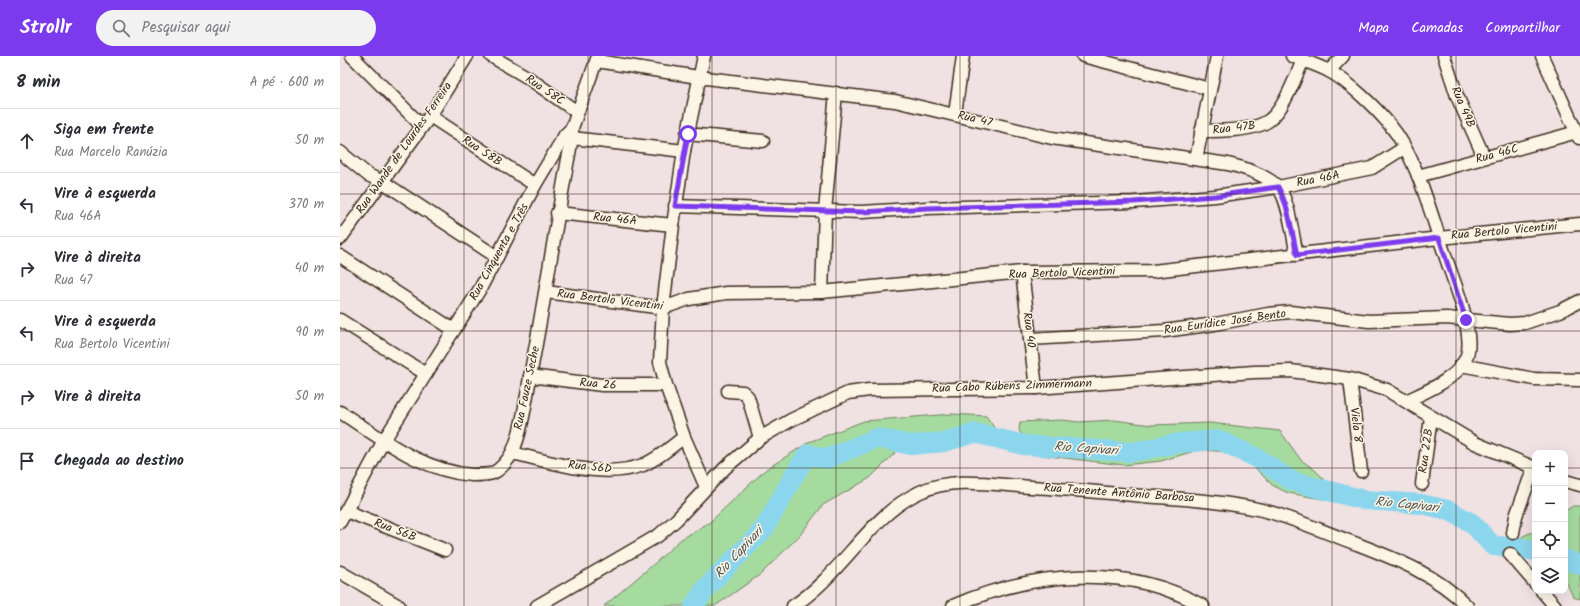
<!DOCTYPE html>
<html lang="pt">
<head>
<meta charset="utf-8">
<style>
  :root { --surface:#fff; --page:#f2f2f3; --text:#2b2b33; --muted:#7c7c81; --line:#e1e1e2; --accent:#7c3aed }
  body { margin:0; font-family:Kalam,sans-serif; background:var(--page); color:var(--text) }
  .controls { position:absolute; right:12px; bottom:12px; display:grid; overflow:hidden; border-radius:8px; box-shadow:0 4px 16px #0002 }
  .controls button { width:36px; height:36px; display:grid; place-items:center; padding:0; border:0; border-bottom:1px solid var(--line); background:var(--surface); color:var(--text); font:20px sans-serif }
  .stop { position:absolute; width:12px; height:12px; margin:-9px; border:3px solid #7c3aed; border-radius:50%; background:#fff }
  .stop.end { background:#7c3aed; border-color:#fff; box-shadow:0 1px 4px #0008 }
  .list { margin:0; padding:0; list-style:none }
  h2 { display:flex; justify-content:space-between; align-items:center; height:52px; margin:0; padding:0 16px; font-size:17px }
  h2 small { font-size:13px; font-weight:400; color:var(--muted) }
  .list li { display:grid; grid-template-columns:26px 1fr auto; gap:12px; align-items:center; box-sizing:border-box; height:64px; padding:0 16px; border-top:1px solid var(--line) }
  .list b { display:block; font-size:15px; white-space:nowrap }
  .list p { margin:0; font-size:13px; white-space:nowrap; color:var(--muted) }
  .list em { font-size:13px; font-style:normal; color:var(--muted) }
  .icon { flex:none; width:22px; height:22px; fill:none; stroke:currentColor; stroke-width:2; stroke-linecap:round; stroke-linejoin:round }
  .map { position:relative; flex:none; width:1240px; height:550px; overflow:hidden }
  header { display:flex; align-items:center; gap:24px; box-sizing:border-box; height:56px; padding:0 20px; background:var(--accent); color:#fff }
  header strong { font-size:19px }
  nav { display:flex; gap:22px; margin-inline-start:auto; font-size:14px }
  .search { width:280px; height:36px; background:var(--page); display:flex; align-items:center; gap:10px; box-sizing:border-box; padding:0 14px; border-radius:22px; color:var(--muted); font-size:15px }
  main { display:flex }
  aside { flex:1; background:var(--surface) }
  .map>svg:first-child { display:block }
  .green { fill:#a5db9f; stroke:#70825e }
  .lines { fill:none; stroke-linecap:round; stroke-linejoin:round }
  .river { stroke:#8cd6ed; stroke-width:20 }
  .minor-casing { stroke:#3b2a1e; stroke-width:15 }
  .minor { stroke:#fcf5e5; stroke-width:12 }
  .route { stroke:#7c3aed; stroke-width:5 }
  .grid { fill:none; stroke:#3b2a1e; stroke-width:1; stroke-opacity:0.55 }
  .labels { text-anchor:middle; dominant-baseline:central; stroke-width:3; stroke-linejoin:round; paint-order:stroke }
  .street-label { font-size:12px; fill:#3b2a1e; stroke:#fcf5e5 }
  .water-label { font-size:13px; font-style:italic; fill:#4f5552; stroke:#fcf5e5 }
</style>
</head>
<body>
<header>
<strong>Strollr</strong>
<div class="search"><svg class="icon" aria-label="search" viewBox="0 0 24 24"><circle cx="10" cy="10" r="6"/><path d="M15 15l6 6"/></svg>Pesquisar aqui</div>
<nav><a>Mapa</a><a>Camadas</a><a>Compartilhar</a></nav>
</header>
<main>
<aside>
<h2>8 min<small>A pé · 600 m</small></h2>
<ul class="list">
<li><svg class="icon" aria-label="ahead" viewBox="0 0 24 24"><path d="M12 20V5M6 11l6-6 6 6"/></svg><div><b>Siga em frente</b><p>Rua Marcelo Ranúzia</p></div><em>50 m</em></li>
<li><svg class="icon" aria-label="left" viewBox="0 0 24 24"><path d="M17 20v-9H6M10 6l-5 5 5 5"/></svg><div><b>Vire à esquerda</b><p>Rua 46A</p></div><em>370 m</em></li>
<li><svg class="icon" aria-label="right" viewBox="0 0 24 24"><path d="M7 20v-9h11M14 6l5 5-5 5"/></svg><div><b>Vire à direita</b><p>Rua 47</p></div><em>40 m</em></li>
<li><svg class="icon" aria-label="left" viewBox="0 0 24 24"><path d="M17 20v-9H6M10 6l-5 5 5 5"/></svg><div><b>Vire à esquerda</b><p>Rua Bertolo Vicentini</p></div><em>90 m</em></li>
<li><svg class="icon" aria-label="right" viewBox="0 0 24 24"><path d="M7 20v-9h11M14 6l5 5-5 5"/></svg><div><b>Vire à direita</b></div><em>50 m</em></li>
<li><svg class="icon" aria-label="arrive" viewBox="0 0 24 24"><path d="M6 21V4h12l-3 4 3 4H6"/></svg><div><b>Chegada ao destino</b></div></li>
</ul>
</aside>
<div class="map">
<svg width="1240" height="550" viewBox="0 0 1240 550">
  <rect width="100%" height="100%" fill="#f0e1e3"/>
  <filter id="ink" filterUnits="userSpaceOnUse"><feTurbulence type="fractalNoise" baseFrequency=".025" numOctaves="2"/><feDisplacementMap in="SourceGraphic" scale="8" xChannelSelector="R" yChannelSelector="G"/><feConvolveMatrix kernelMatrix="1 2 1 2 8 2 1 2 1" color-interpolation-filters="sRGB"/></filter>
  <g filter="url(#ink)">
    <!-- green -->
    <g class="green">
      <path d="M 612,358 L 646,360 L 656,374 L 643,386 L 591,388 L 557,395 L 530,422 L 483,449 L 460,479 L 421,518 L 375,550 L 264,550 L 315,507 L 340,484 L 370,466 L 425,414 L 469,386 L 524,365 Z"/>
      <path d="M 722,364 L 739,366 L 774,364 L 811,369 L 870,367 L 940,375 L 961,404 L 975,414 L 987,426 L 982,443 L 948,437 L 932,429 L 907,404 L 892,396 L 858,394 L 821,405 L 784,409 L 707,400 L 691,389 L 679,375 L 680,366 Z"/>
      <path d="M 1233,450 L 1240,450 L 1240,543 L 1233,541 L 1225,523 L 1225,455 Z"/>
      <path d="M 1195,476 L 1195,500 L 1171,493 C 1176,484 1185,477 1195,476 Z"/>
    </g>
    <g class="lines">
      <!-- river -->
      <g class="river">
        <path d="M 1225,503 L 1240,509"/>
        <path d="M 354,550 L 366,532 L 424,473 L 459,411 L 468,398 L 486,403 L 537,382 L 571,389 L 604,386 L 635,377 L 684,389 L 792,396 L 838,387 L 879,384 L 919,403 L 950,424 L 977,432 L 1025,444 L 1081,448 L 1108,454 L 1132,467 L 1153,490 L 1177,491 L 1195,495"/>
      </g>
      <defs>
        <g id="minor">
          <path d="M 12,0 L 82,70"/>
          <path d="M 151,0 L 187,21 L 237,56"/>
          <path d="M 364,0 L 344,95 L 333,169 L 323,252 L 320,306 L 326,329 L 344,381 L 366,431"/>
          <path d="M 743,0 L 870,33"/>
          <path d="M 952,0 C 964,5 977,9 989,15 C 1009,26 1035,51 1050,69 C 1077,101 1091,159 1105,199 C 1112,221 1122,243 1126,266 C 1128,278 1131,293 1125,304 C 1115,324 1085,336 1066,345"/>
          <path d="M 1104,0 L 1117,40 L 1144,101"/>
          <path d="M 1202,0 L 1239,82"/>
          <path d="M 257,5 L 358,21 L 555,45 L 712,82 L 888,108 C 905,112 925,118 938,131 C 949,144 953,182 957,199"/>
          <path d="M 989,15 L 1003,0"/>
          <path d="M 615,58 L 623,0"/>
          <path d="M 90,60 L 195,129"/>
          <path d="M 861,75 C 878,75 914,75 928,65 C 944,54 955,22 963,4"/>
          <path d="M 347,78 L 423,85"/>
          <path d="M 225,79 L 232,82 L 344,95"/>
          <path d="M 0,96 L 28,119 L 43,126 L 157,201"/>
          <path d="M 856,103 L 877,0"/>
          <path d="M 1078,120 L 1237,76"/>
          <path d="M 335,150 L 522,156 L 587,152 L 793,146 L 875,140 L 938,131 L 1032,112 L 1064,92"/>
          <path d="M 217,157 L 333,169"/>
          <path d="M 0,183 L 90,60 L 127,0"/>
          <path d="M 0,200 L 114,274"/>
          <path d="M 682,216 L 696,332"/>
          <path d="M 206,236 L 323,252 L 349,243 L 386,237 L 482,236 L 682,216 L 813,215 L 1099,182 L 1240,168"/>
          <path d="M 482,236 L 485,155 L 496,37"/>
          <path d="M 0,264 L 86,318"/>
          <path d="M 690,283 L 824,275 L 875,268 L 928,258 L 950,256 L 1029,265 L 1106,262 L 1170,268 L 1185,267 L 1220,255 L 1240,245"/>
          <path d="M 1121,309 L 1194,323 L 1240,324"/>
          <path d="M 190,320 L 262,329 L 326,329"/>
          <path d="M 1010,323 L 1021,415"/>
          <path d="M 388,335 L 403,336 L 408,341 L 420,382"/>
          <path d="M 0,356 C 41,382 82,415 132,419 C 138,419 148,419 153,417 C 161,413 168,404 172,397 C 182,377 187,338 191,315 C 206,237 217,159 232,82 L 232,72"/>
          <path d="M 172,397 C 212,406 262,424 303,409 C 318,403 331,391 344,381"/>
          <path d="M 1225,425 L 1240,429"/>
          <path d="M 1082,428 L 1091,361"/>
          <path d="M 6,455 L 105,494"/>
          <path d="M 0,466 L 44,384 L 140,233 L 195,129 L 225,79 L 232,72 L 258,0"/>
          <path d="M 1173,477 L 1176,460 L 1194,411"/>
          <path d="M 1170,498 L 1195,527"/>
          <path d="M 0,516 L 59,550"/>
          <path d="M 1202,535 L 1215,550"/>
          <path d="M 197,550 L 319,479 L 337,463 L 385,412 L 420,382 L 451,364 L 508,337 L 529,334 L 696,332 L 914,316 L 951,315 L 1010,323 L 1047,334 L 1135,387 L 1195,412"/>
          <path d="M 453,550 C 502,519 528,460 580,436 C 613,420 656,429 691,431 C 729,433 766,437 803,440 C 843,443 882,445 922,454 C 954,462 986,477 1017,488 C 1056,503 1097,519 1127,550"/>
          <path d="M 613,550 C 692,516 786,506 863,550"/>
        </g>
      </defs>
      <!-- minor casing -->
      <use href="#minor" class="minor-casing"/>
      <!-- minor -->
      <use href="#minor" class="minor"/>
    </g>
  </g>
  <g class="lines" filter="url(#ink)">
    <!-- route -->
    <path class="route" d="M 348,78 L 335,150 L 522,156 L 587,152 L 793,146 L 875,140 L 938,131 C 949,151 952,177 957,199 L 1099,182 L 1126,264"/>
  </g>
  <!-- grid -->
  <path class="grid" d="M 124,0 L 124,550M 248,0 L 248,550M 372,0 L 372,550M 496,0 L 496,550M 620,0 L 620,550M 744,0 L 744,550M 868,0 L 868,550M 992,0 L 992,550M 1116,0 L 1116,550M 0,138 L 1240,138M 0,275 L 1240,275M 0,412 L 1195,412M 1225,412 L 1240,412"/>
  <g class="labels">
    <!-- street labels -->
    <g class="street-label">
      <text transform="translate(205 34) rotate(34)">Rua 58C</text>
      <text transform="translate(1123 51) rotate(67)">Rua 49B</text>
      <text transform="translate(635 63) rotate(13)">Rua 47</text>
      <text transform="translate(894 72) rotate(-7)">Rua 47B</text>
      <text transform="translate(64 92) rotate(-55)">Rua Wande de Lourdes Ferreira</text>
      <text transform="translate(142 95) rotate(33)">Rua 58B</text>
      <text transform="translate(1157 98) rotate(-15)">Rua 46C</text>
      <text transform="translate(978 123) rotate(-11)">Rua 46A</text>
      <text transform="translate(275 163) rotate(6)">Rua 46A</text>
      <text transform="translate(1164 175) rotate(-5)">Rua Bertolo Vicentini</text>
      <text transform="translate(159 196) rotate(-61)">Rua Cinquenta e Três</text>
      <text transform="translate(722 217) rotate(-2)">Rua Bertolo Vicentini</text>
      <text transform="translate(270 244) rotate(7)">Rua Bertolo Vicentini</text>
      <text transform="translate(885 266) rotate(-8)">Rua Eurídice José Bento</text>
      <text transform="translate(689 274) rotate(83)">Rua 40</text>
      <text transform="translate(258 328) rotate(5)">Rua 26</text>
      <text transform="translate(672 330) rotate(-2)">Rua Cabo Rúbens Zimmermann</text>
      <text transform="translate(187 332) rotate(-78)">Rua Fauze Seche</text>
      <text transform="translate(1016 369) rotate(83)">Viela 8</text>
      <text transform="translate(1086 395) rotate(-82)">Rua 22B</text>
      <text transform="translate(250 411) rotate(6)">Rua 56D</text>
      <text transform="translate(779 437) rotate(4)">Rua Tenente Antônio Barbosa</text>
      <text transform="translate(55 474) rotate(21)">Rua 56B</text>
    </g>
    <!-- water labels -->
    <g class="water-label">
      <text transform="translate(746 393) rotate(4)">Rio Capivari</text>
      <text transform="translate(1067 449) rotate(6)">Rio Capivari</text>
      <text transform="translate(399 497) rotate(-47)">Rio Capivari</text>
    </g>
  </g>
</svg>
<div class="controls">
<button>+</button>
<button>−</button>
<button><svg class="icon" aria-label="locate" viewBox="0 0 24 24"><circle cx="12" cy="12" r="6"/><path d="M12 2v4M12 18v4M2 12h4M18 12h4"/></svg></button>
<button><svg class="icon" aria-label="layers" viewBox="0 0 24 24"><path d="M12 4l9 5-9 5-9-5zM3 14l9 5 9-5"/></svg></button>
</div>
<div class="stop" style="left:348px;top:78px"></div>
<div class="stop end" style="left:1126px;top:264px"></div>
</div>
</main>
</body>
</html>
